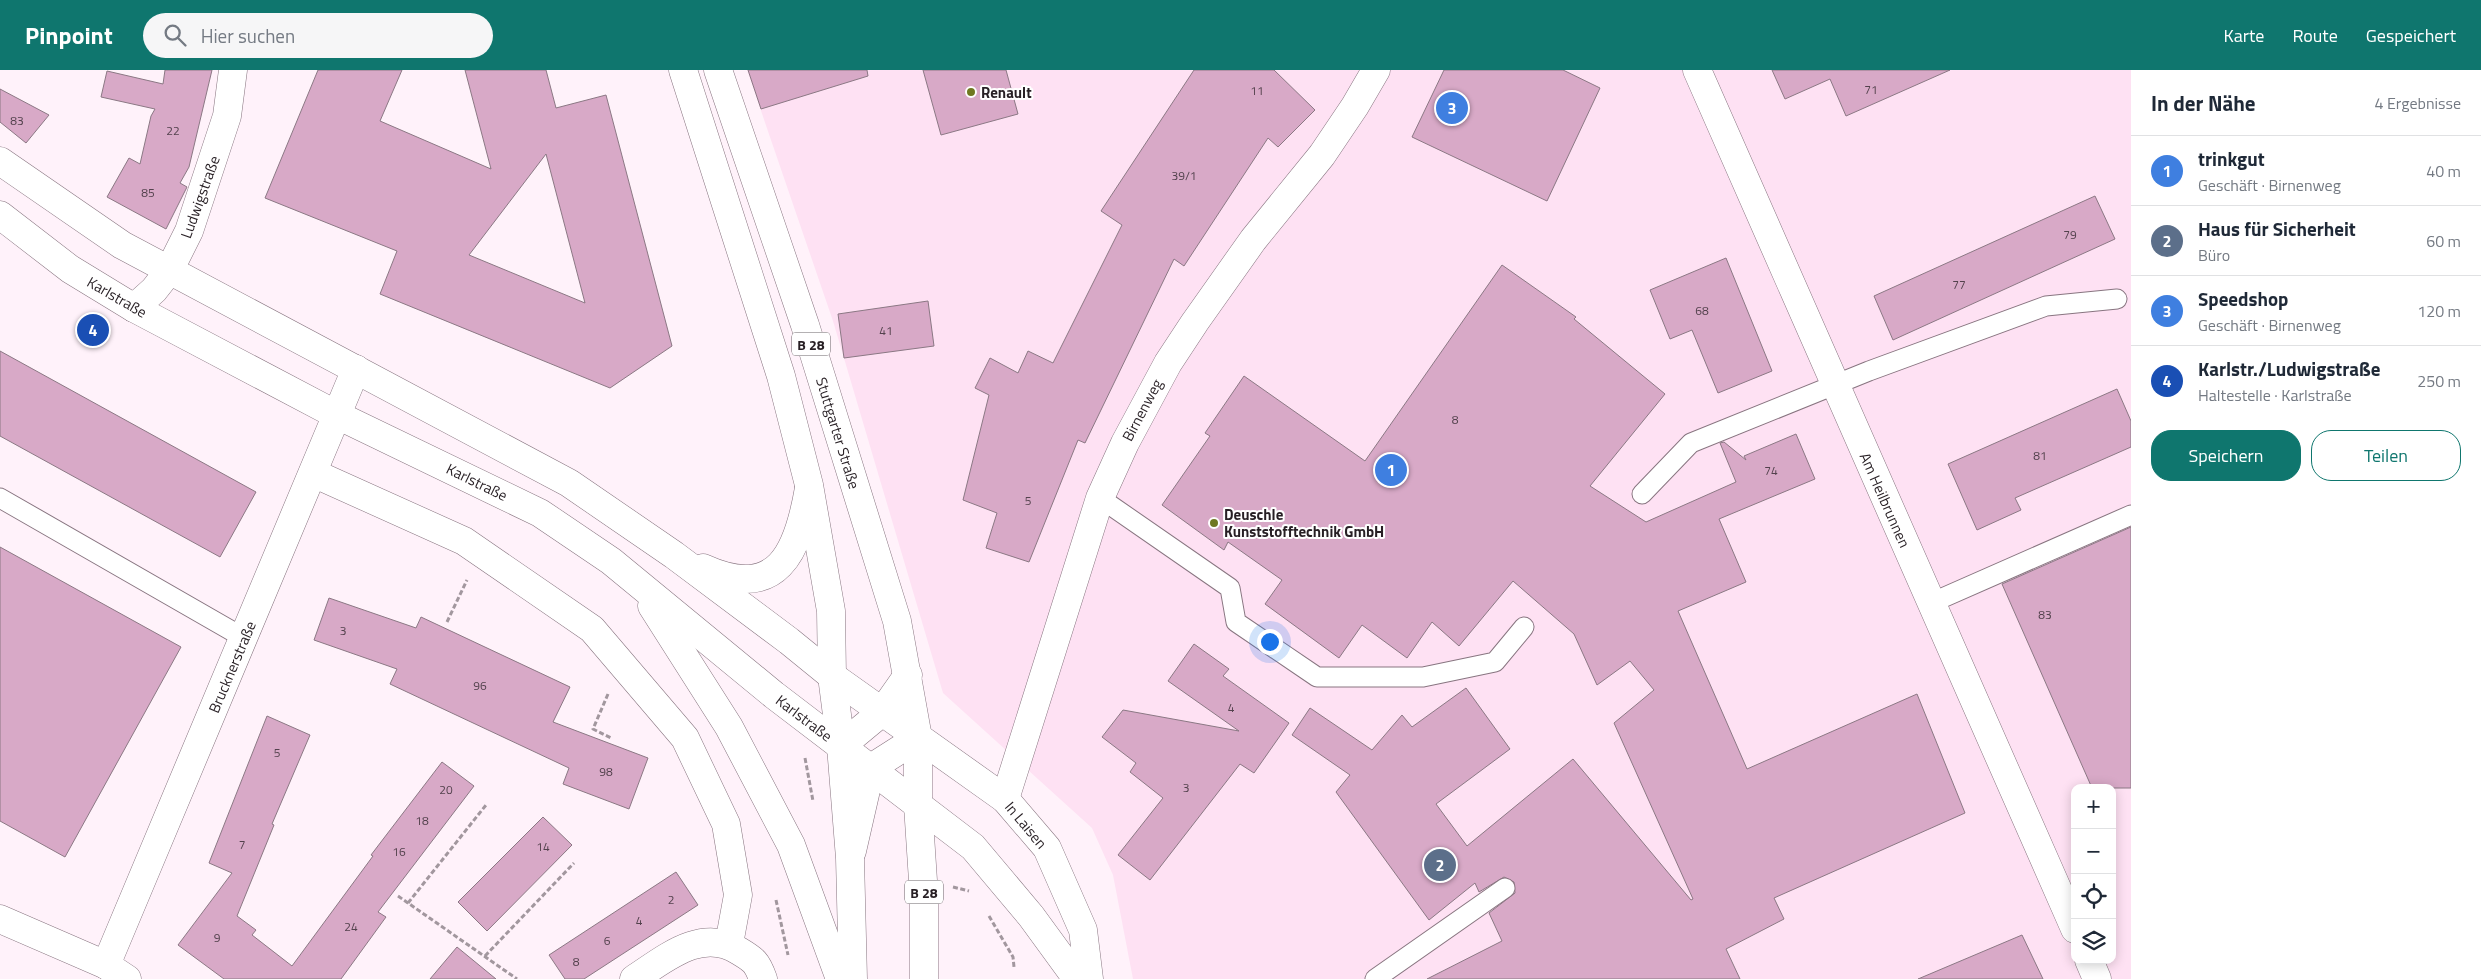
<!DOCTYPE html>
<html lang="de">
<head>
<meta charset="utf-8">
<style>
  :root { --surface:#fff; --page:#f6f6f7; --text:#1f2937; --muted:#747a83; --line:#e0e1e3; --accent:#0f766e }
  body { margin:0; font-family:"Titillium Web",sans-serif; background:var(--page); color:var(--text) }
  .controls { position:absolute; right:15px; bottom:15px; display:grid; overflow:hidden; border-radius:10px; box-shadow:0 2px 12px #0003 }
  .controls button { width:45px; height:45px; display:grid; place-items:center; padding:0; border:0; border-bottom:1px solid var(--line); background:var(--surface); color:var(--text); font:25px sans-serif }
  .you { position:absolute; left:1269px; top:571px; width:18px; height:18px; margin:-12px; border:4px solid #fff; border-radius:50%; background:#1a73e8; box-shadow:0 0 0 8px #1a73e833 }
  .badge { display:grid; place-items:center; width:32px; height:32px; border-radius:50%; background:var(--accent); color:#fff; font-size:16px; font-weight:700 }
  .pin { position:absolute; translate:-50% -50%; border:2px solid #fff; box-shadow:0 1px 5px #0006 }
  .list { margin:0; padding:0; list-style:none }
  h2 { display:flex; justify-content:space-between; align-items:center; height:65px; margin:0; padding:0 20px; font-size:21px }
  h2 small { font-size:16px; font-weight:400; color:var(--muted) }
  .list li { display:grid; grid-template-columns:32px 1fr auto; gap:15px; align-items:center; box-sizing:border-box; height:70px; padding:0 20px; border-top:1px solid var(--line) }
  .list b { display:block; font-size:19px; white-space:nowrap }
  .list p { margin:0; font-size:16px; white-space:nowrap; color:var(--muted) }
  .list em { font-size:16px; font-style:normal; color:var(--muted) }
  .actions { display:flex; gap:10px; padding:15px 20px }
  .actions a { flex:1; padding:11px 0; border:1px solid var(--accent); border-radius:20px; text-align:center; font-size:18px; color:var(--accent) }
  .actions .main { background:var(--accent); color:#fff }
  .icon { flex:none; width:28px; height:28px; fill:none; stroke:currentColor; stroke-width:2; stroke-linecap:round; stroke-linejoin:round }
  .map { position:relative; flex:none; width:2131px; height:909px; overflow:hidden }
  header { display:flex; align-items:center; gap:30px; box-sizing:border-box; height:70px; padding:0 25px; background:var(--accent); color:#fff }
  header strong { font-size:24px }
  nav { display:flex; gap:28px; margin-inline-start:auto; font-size:18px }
  .search { width:350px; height:45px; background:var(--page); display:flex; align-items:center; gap:12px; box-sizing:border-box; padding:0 18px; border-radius:28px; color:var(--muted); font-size:19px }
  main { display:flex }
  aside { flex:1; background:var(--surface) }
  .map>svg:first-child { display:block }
  .built { fill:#fee1f3; fill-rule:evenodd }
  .building { fill:#d8a9c7; stroke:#8b7884; fill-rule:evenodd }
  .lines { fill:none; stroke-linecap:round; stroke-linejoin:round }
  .lane-casing { stroke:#887580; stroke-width:21 }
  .street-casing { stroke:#887580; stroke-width:29 }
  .secondary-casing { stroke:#887580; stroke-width:29 }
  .primary-casing { stroke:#887580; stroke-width:29 }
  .path { stroke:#a2979e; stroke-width:3; stroke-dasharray:5 2.5; stroke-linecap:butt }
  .lane { stroke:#fff; stroke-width:19 }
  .street { stroke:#fff; stroke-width:28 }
  .secondary { stroke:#fff; stroke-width:28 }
  .primary { stroke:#fff; stroke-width:28 }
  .poi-dot { fill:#6f7821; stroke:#fff; stroke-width:2 }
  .labels { text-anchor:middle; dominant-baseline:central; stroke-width:4; stroke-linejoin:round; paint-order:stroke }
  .number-label { font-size:12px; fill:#53424d }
  .shield { fill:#fff; stroke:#686266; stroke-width:1 }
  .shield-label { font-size:14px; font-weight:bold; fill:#271f24 }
  .poi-label { font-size:15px; font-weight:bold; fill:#271f24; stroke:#fff; text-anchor:start }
  .street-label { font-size:15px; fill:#271f24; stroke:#fff }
</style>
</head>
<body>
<header>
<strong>Pinpoint</strong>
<div class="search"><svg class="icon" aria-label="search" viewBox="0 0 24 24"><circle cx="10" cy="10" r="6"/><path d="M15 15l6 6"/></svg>Hier suchen</div>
<nav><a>Karte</a><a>Route</a><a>Gespeichert</a></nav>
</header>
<main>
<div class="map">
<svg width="2131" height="909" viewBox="0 0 2131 909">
  <rect width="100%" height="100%" fill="#fff2fa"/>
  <!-- built -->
  <path class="built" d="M 747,0 L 2131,0 L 2131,909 L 1133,909 L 1113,805 L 1092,758 L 943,623 L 833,251 ZM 2075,718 L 2112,718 L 2112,890 L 2075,890 Z"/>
  <!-- building -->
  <g class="building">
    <path d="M 165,0 L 212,0 L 189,97 L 180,113 L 187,117 L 166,159 L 107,127 L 129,88 L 140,94 L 151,46 L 155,39 L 101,27 L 107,1 L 163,14 Z"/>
    <path d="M 318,0 L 402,0 L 380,51 L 491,99 L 465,0 L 546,0 L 556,38 L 606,25 L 672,276 L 610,318 L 380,224 L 397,181 L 265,128 ZM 546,84 L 585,233 L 469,185 Z"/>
    <path d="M 748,0 L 867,0 L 868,6 L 761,39 Z"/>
    <path d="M 923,0 L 1006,0 L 1018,44 L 941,65 Z"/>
    <path d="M 1194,0 L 1274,0 L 1315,40 L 1278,77 L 1268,68 L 1184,196 L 1174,189 L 1085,373 L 1078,370 L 1029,492 L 986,478 L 997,443 L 963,430 L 989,325 L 975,318 L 990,288 L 1018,303 L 1028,281 L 1053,293 L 1122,155 L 1101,141 Z"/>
    <path d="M 1444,0 L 1563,0 L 1600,18 L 1547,131 L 1412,67 Z"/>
    <path d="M 1772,0 L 1950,0 L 1846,46 L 1830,9 L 1785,29 Z"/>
    <path d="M 0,19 L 49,45 L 26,73 L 0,52 Z"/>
    <path d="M 2095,126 L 2115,169 L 1893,270 L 1874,226 Z"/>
    <path d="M 1726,188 L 1772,301 L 1718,323 L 1692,260 L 1670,269 L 1650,220 Z"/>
    <path d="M 1502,195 L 1576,247 L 1574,249 L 1665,324 L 1590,416 L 1646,452 L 1736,412 L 1720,373 L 1724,372 L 1746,390 L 1744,386 L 1796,364 L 1815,409 L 1719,449 L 1746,512 L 1678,541 L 1747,699 L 1917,624 L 1965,743 L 1774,828 L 1784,849 L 1726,879 L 1740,909 L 1427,909 L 1502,871 L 1489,843 L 1515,823 L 1514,812 L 1504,807 L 1479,822 L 1475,813 L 1429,850 L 1336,722 L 1350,705 L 1292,665 L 1310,638 L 1372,680 L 1402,645 L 1412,657 L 1466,618 L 1510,679 L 1436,734 L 1467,776 L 1573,689 L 1691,830 L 1693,829 L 1614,653 L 1654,620 L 1630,591 L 1597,615 L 1574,564 L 1513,511 L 1459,576 L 1432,552 L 1407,588 L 1362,555 L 1339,588 L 1265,534 L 1282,510 L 1228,472 L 1224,480 L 1162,435 L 1210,366 L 1205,363 L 1244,306 L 1365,391 Z"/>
    <path d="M 928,231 L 934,276 L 844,288 L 838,244 Z"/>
    <path d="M 0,281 L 256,422 L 220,487 L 0,366 Z"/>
    <path d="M 2117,319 L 2131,351 L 2131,377 L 2015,428 L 2021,440 L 1977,460 L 1948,394 Z"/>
    <path d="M 2131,457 L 2131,718 L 2092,718 L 2002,514 Z"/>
    <path d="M 0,477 L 181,577 L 65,787 L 0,751 Z"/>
    <path d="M 329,528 L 416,558 L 421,547 L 570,617 L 553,652 L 648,688 L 629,739 L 563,714 L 569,698 L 390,614 L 397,599 L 314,570 Z"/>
    <path d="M 1194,574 L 1229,599 L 1223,606 L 1289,653 L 1254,703 L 1240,694 L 1150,810 L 1118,785 L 1163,728 L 1130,702 L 1136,693 L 1102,667 L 1123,640 L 1239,661 L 1168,611 Z"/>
    <path d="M 267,646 L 310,665 L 272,754 L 274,755 L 237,846 L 256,860 L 252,865 L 292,896 L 373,786 L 371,785 L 442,692 L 474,716 L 378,842 L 386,847 L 341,909 L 224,909 L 178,875 L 232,803 L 209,793 Z"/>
    <path d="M 543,747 L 572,775 L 487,861 L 458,832 Z"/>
    <path d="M 676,802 L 698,835 L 584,909 L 565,909 L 549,885 Z"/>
    <path d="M 2022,865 L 2043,909 L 1918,909 Z"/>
    <path d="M 457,877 L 496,909 L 430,909 Z"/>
  </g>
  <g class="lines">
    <defs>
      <g id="lane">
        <path d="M 1642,424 L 1691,373 L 1869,301 L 2046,236 L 2117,229"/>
        <path d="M 0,428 L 244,568"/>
        <path d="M 1100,428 L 1230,518 L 1236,552 L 1317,607 L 1423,607 L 1495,592 L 1524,557"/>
        <path d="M 1931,533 L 2131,445"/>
        <path d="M 1375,909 L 1505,818"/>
      </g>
      <g id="street">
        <path d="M 1697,0 L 2075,859"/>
        <path d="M 134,238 L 154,220 L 169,201 L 189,161 L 227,46 L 233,0"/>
        <path d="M 313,403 L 464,471 L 592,559 L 685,668 L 726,754 L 738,825 L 729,874"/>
        <path d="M 1005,729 L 1100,428 L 1125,373 L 1168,293 L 1195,252 L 1253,170 L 1322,85 L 1355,36 L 1376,0"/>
        <path d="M 0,849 L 106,895 L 127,909"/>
        <path d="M 2089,890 L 2097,909"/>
        <path d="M 106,895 L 356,299"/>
        <path d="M 634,909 C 666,888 702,857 739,881 C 754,890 757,892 763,909"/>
      </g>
      <g id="secondary">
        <path d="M 0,91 L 122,175 L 569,413 L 674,485 L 789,571 L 832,606 L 1005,729 L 1047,778 L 1083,860 L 1089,909"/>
        <path d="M 0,145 L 70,199 L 134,238 L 337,345 L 540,443 L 611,491 L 774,625 L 973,777 L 1031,846 L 1077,909"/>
        <path d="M 703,498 C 778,532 798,482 809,418"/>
        <path d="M 652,536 L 729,657 L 791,775 L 840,909"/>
        <path d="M 841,676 L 882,642 L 908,605"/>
        <path d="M 852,781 L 871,698 L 918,668"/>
      </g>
      <g id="primary">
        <path d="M 683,0 L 781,306 L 809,415 L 831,541 L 832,606 L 841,676 L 850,788 L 853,909"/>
        <path d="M 718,0 L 805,255 L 897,551 L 918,668 L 918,735 L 924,826 L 924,909"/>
      </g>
    </defs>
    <!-- lane casing -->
    <use href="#lane" class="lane-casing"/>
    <!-- street casing -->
    <use href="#street" class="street-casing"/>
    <!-- secondary casing -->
    <use href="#secondary" class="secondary-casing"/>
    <!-- primary casing -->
    <use href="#primary" class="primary-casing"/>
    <!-- path -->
    <g class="path">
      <path d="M 447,552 L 467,510"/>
      <path d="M 608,624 L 593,659 L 611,668"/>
      <path d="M 805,688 L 813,731"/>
      <path d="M 953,817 L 969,821"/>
      <path d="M 398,826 L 517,909"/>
      <path d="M 776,830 L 788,885"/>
      <path d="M 408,833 L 486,735"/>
      <path d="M 989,846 L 1013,887 L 1014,897"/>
      <path d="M 485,886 L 574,793"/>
    </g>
    <!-- lane -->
    <use href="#lane" class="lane"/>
    <!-- street -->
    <use href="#street" class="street"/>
    <!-- secondary -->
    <use href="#secondary" class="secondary"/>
    <!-- primary -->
    <use href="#primary" class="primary"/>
  </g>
  <!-- markers -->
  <g class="poi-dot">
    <circle cx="971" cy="22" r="5"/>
    <circle cx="1214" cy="453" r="5"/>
  </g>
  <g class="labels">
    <!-- number labels -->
    <g class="number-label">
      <text x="1871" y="19">71</text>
      <text x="1257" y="20">11</text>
      <text x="17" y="50">83</text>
      <text x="173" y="60">22</text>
      <text x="1184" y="105">39/1</text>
      <text x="148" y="122">85</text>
      <text x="2070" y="164">79</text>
      <text x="1959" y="214">77</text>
      <text x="1702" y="240">68</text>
      <text x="886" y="260">41</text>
      <text x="1455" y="349">8</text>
      <text x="2040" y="385">81</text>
      <text x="1771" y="400">74</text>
      <text x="1028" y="430">5</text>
      <text x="2045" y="544">83</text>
      <text x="343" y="560">3</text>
      <text x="480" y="615">96</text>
      <text x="1231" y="637">4</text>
      <text x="277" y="682">5</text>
      <text x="606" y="701">98</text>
      <text x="1186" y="717">3</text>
      <text x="446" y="719">20</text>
      <text x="422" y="750">18</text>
      <text x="242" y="774">7</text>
      <text x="543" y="776">14</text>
      <text x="399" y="781">16</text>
      <text x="671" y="829">2</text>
      <text x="639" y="850">4</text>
      <text x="351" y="856">24</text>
      <text x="217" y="867">9</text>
      <text x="607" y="870">6</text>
      <text x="576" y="891">8</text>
    </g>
    <!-- shield labels -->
    <g class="shield">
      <rect x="792" y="262.5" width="38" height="23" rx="4"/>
      <rect x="905" y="810.5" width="38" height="23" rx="4"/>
    </g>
    <g class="shield-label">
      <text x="811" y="274">B 28</text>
      <text x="924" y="822">B 28</text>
    </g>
    <!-- poi labels -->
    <g class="poi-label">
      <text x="981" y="22">Renault</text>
      <text x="1224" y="444">Deuschle<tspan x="1224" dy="17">Kunststofftechnik GmbH</tspan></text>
    </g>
    <!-- street labels -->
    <g class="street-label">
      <text transform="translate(200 127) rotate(-70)">Ludwigstraße</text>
      <text transform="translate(117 227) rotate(30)">Karlstraße</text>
      <text transform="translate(1142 340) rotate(-62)">Birnenweg</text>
      <text transform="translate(838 363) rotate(73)">Stuttgarter Straße</text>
      <text transform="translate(477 412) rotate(26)">Karlstraße</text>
      <text transform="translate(1885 430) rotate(66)">Am Heilbrunnen</text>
      <text transform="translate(232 597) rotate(-67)">Brucknerstraße</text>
      <text transform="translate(804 648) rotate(37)">Karlstraße</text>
      <text transform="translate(1026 755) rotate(50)">In Laisen</text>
    </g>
  </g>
</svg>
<div class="controls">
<button>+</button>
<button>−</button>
<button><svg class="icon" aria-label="locate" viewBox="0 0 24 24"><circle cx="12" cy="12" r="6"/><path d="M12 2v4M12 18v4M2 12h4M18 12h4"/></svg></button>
<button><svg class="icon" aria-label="layers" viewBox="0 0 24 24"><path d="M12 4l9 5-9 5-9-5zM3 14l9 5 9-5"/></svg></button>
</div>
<div class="you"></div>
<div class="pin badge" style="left:1391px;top:400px;background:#3f7fe0">1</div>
<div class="pin badge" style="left:1440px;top:795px;background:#5c6f8a">2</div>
<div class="pin badge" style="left:1452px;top:38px;background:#3f7fe0">3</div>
<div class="pin badge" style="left:93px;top:260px;background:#1a4fb4">4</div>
</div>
<aside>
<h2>In der Nähe<small>4 Ergebnisse</small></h2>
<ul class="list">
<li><span class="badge" style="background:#3f7fe0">1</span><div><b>trinkgut</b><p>Geschäft · Birnenweg</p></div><em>40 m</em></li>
<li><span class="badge" style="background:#5c6f8a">2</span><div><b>Haus für Sicherheit</b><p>Büro</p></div><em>60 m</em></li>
<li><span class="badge" style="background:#3f7fe0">3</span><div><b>Speedshop</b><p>Geschäft · Birnenweg</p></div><em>120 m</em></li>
<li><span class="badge" style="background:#1a4fb4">4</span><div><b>Karlstr./Ludwigstraße</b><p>Haltestelle · Karlstraße</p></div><em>250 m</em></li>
</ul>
<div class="actions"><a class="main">Speichern</a><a>Teilen</a></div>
</aside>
</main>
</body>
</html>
